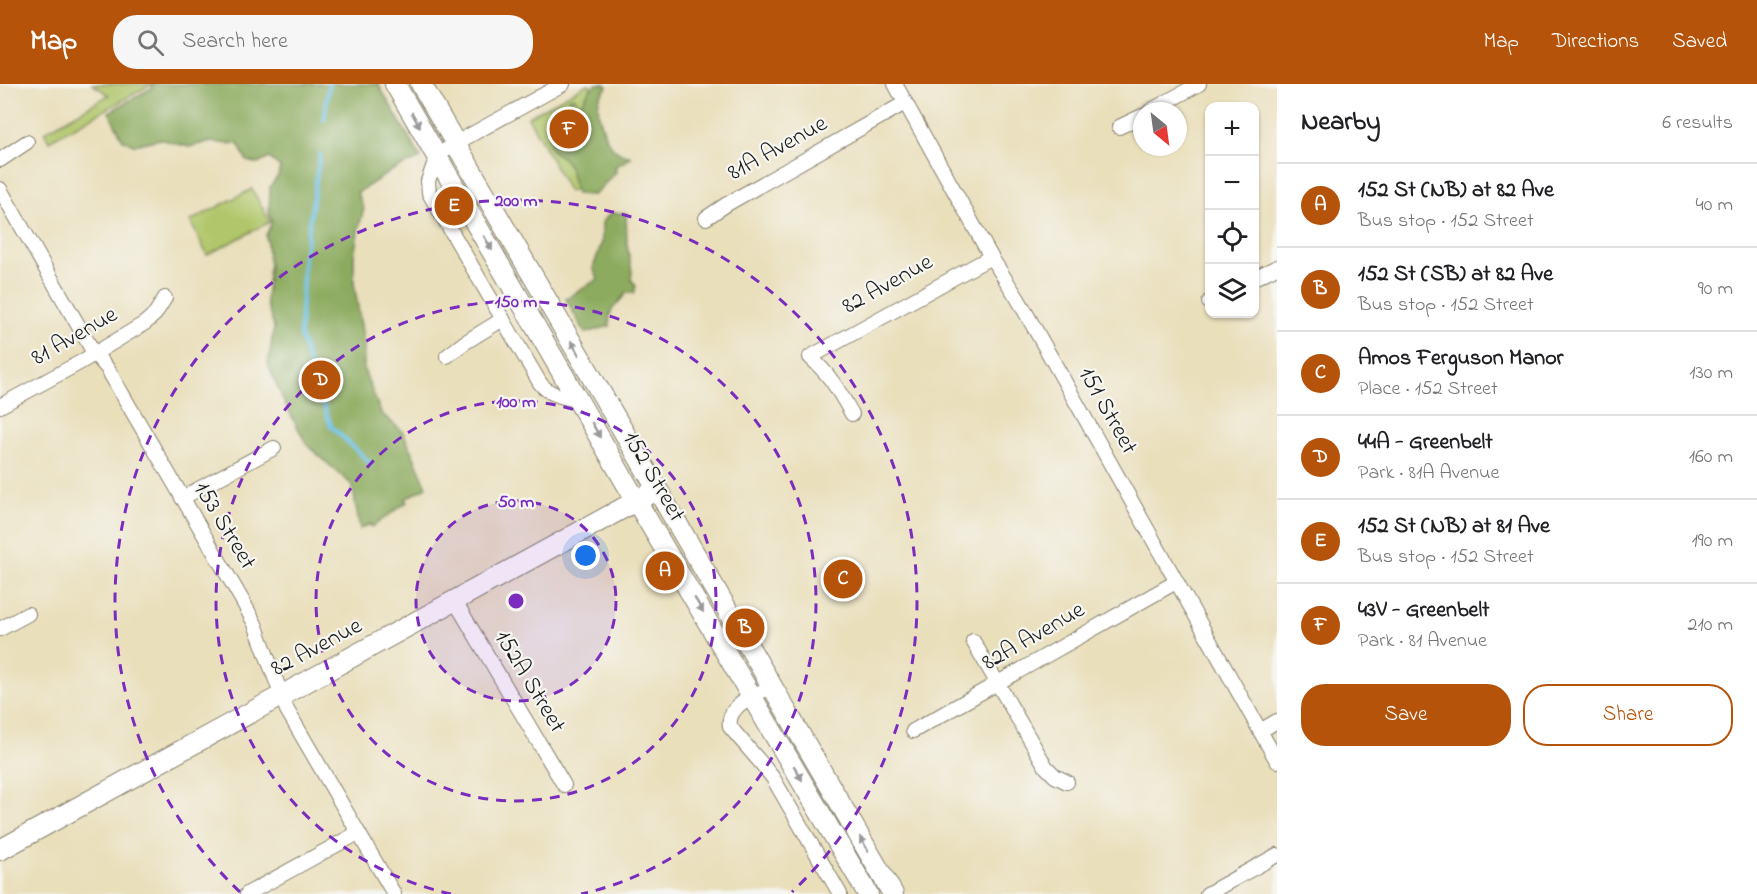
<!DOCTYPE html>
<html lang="en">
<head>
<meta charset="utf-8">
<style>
  :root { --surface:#fff; --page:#f6f6f6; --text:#202124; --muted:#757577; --line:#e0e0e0; --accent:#b45309 }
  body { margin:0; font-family:"Indie Flower",sans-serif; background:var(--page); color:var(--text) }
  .controls { position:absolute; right:18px; top:18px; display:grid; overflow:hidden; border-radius:12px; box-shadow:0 2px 4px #0004 }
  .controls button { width:54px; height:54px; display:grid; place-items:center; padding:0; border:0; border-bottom:2px solid var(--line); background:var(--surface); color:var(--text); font:30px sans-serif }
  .compass { position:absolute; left:1133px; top:18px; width:54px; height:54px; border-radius:50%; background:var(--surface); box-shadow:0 2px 4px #0004; rotate:151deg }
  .you { position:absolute; left:586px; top:472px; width:21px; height:21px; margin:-15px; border:4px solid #fff; border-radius:50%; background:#1a73e8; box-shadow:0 0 0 9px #1a73e833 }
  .badge { display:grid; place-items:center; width:39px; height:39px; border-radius:50%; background:var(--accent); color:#fff; font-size:20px; font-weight:700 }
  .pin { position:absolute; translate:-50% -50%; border:3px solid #fff; box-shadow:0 2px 6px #0006 }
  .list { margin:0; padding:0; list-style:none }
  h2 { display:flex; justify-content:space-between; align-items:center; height:78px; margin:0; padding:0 24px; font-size:26px }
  h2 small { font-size:20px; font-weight:400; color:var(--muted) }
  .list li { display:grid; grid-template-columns:39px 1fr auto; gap:18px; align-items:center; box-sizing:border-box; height:84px; padding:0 24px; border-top:2px solid var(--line) }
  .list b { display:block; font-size:22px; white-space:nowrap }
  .list p { margin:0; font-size:20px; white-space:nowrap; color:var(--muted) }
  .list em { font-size:20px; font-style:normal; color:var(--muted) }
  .actions { display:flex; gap:12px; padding:18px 24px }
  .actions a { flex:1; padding:14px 0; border:2px solid var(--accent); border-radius:24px; text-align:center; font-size:21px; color:var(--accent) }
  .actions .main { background:var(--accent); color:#fff }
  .icon { flex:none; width:33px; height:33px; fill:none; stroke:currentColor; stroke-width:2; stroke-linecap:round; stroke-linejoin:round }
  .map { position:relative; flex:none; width:1277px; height:810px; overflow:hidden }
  header { display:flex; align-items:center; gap:36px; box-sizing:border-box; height:84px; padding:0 30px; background:var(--accent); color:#fff }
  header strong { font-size:28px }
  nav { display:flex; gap:33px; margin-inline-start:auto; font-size:21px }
  .search { width:420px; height:54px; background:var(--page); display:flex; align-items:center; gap:15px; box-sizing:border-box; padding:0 21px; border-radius:24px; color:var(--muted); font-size:22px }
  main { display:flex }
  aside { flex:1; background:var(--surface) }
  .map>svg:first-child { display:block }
  .green { fill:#b1c66a; stroke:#667143; stroke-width:1.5 }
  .forest { fill:#8cab5e; stroke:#54643d; stroke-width:1.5 }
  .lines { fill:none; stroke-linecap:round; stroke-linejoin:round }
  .stream { stroke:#6ac1e7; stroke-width:4 }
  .street-casing { stroke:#837e6c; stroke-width:16 }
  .secondary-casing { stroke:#837e6c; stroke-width:22 }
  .street { stroke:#fff; stroke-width:14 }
  .secondary { stroke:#fff; stroke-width:20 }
  .oneway { fill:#999 }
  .ring { fill:none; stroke:#7b2cbf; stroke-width:3; stroke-dasharray:10 8 }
  .labels { text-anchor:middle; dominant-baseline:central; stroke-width:4.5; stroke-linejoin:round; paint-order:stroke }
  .street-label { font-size:24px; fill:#1c1c1c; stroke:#f6f6f2 }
  .centre { fill:#7b2cbf; stroke:#f6f6f2; stroke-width:3 }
  .ring-label { font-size:18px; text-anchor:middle; font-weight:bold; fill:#7b2cbf; stroke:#f6f6f2; stroke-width:4.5; stroke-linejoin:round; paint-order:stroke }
</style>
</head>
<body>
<header>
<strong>Map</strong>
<div class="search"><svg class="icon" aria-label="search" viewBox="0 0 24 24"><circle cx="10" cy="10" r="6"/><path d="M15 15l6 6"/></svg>Search here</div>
<nav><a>Map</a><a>Directions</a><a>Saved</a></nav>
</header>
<main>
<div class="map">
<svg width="1277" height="810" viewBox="0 0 1277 810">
  <rect width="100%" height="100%" fill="#f6f6f2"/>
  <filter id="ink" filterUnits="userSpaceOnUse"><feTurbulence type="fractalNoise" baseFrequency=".0167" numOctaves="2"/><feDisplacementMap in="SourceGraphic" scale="12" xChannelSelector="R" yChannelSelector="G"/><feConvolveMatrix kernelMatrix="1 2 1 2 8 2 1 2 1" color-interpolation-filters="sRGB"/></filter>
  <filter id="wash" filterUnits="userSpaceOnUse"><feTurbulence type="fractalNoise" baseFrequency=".008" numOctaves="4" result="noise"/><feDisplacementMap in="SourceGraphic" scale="24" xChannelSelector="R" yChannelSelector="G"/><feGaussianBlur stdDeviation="1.35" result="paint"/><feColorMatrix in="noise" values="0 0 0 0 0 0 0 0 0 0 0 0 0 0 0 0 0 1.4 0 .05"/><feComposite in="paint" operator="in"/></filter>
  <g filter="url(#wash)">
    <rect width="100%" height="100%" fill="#eadfbb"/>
    <!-- green -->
    <g class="green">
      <path d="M 92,0 L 152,0 L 49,57 L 44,48 L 109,11 Z"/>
      <path d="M 587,0 L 590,0 L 614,83 L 569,108 L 528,33 Z"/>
      <path d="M 252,105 L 270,138 L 207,171 L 190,137 Z"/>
    </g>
    <!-- forest -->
    <g class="forest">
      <path d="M 152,0 L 378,0 L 421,74 L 391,87 L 357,109 L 364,125 L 359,142 L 354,172 L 354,199 L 364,260 L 364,286 L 381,329 L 403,348 L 427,403 L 405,415 L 407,418 L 372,443 L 370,440 L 360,445 L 352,401 L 307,361 L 284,318 L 268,281 L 274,243 L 266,218 L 269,181 L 266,151 L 272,138 L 269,130 L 270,103 L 278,92 L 280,83 L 269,74 L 258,80 L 247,77 L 238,60 L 208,58 L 189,63 L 160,55 L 134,61 L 123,56 L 109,28 L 152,4 Z"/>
      <path d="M 595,0 L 606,0 L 607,3 C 604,7 601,10 599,15 C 596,31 604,59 618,68 C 622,71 627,71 631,73 L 615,83 L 616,88 L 594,111 L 576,110 C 573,100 572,82 563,74 C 560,71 555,70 552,66 C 543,51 558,17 574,13 L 577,18 L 581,20 L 589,7 Z"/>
      <path d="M 611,129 L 626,129 L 627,160 L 632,188 L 631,195 L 636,202 L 634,209 L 626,209 C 617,223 607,223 610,242 L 585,249 L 566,215 L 598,195 L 593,184 L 602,158 L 602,138 Z"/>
    </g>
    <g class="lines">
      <!-- stream -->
      <g class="stream">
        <path d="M 324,36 L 329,0"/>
        <path d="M 320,70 L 304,174 L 300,251 L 312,289 L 331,342 L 371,380"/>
      </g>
    </g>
  </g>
  <g filter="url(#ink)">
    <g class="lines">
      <defs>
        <g id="street">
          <path d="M 563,0 L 456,59 L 437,72 L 428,97 L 429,109 L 540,299 C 550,312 565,313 580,317"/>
          <path d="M 895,0 L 991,173 L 1018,215 L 1076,318 L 1277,677"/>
          <path d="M 1150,27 L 1199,0"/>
          <path d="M 1119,43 L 1142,32"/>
          <path d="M 0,76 L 27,58"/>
          <path d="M 0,105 L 94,269 L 107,284 L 242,516 L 255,540 L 287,626 L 394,810"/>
          <path d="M 706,134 L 727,120 L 905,19"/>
          <path d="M 1254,194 L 1277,183"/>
          <path d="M 1209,218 L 1210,217"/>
          <path d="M 447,272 L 464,259 L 503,235"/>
          <path d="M 0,322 L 81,278 L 145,239 L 155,230 L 165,214"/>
          <path d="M 852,330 C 839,307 831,292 810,273 L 991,173"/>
          <path d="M 182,414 L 274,364"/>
          <path d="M 455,517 L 564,701"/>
          <path d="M 0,545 L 28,530"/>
          <path d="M 973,557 L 1046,683 L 1055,692 L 1067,698"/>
          <path d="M 772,602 C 756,611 726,621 730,643 L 761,679 L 773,694 L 840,810"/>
          <path d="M 913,647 L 1176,498"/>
          <path d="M 1260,647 L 1277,637"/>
          <path d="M 247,810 L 358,749"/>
          <path d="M 1207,810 L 1277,771"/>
        </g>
        <g id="secondary">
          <path d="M 395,0 L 627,401 L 868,810"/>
          <path d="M 421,0 L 893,810"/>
          <path d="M 0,766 L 647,411"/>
        </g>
      </defs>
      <!-- street casing -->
      <use href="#street" class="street-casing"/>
      <!-- secondary casing -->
      <use href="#secondary" class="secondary-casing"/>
      <!-- street -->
      <use href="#street" class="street"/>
      <!-- secondary -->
      <use href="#secondary" class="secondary"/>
    </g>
    <!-- one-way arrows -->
    <defs><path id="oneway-solid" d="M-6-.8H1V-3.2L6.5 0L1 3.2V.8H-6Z" transform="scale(1.5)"/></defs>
    <g class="oneway">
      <use href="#oneway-solid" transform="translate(416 36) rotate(60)"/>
      <use href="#oneway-solid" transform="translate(488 159) rotate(60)"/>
      <use href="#oneway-solid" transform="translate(575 264) rotate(-120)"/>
      <use href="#oneway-solid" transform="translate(596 346) rotate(60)"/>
      <use href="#oneway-solid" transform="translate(699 521) rotate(59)"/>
      <use href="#oneway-solid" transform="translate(798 689) rotate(60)"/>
      <use href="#oneway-solid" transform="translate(864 760) rotate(-120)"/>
    </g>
  </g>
  <!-- distance rings -->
  <circle cx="516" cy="517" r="100" fill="#7b2cbf" fill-opacity=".12"/>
  <g class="ring">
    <circle cx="516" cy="517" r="100"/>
    <circle cx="516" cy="517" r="200"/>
    <path d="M451 810A300 300 0 1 1 581 810"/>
    <path d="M240 808A401 401 0 1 1 792 808"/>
  </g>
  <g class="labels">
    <!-- street labels -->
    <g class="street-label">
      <text transform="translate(778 65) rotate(-29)">81A Avenue</text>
      <text transform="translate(888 201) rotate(-29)">82 Avenue</text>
      <text transform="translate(75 253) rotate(-30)">81 Avenue</text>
      <text transform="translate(1107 327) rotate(61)">151 Street</text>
      <text transform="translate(653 393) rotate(60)">152 Street</text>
      <text transform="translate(224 442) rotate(59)">153 Street</text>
      <text transform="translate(1034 553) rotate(-30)">82A Avenue</text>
      <text transform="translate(317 564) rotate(-28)">82 Avenue</text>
      <text transform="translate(529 598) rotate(59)">152A Street</text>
    </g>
  </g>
  <circle cx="516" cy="517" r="9" class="centre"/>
  <g class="ring-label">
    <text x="516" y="122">200 m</text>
    <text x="516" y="223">150 m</text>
    <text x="516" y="323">100 m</text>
    <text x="516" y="423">50 m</text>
  </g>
</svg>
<div class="controls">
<button>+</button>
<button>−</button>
<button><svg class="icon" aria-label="locate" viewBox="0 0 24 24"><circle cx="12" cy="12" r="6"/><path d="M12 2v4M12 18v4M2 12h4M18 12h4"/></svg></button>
<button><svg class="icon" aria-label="layers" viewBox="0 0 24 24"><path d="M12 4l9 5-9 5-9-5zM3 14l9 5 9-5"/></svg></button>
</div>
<svg class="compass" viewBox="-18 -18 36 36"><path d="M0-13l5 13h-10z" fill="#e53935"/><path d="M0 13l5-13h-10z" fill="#757577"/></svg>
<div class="you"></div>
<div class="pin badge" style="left:665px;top:487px">A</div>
<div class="pin badge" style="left:745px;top:544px">B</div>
<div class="pin badge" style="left:843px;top:495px">C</div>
<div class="pin badge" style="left:321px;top:296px">D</div>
<div class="pin badge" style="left:454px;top:122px">E</div>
<div class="pin badge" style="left:569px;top:45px">F</div>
</div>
<aside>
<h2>Nearby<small>6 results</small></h2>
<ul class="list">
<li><span class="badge">A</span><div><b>152 St (NB) at 82 Ave</b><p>Bus stop · 152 Street</p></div><em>40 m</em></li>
<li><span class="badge">B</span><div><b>152 St (SB) at 82 Ave</b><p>Bus stop · 152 Street</p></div><em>90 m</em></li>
<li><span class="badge">C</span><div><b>Amos Ferguson Manor</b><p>Place · 152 Street</p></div><em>130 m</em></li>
<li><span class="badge">D</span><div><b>44A - Greenbelt</b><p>Park · 81A Avenue</p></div><em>160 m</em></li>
<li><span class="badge">E</span><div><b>152 St (NB) at 81 Ave</b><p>Bus stop · 152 Street</p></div><em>190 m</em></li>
<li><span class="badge">F</span><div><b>43V - Greenbelt</b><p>Park · 81 Avenue</p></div><em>210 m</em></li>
</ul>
<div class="actions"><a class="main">Save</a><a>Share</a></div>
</aside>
</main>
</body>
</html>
